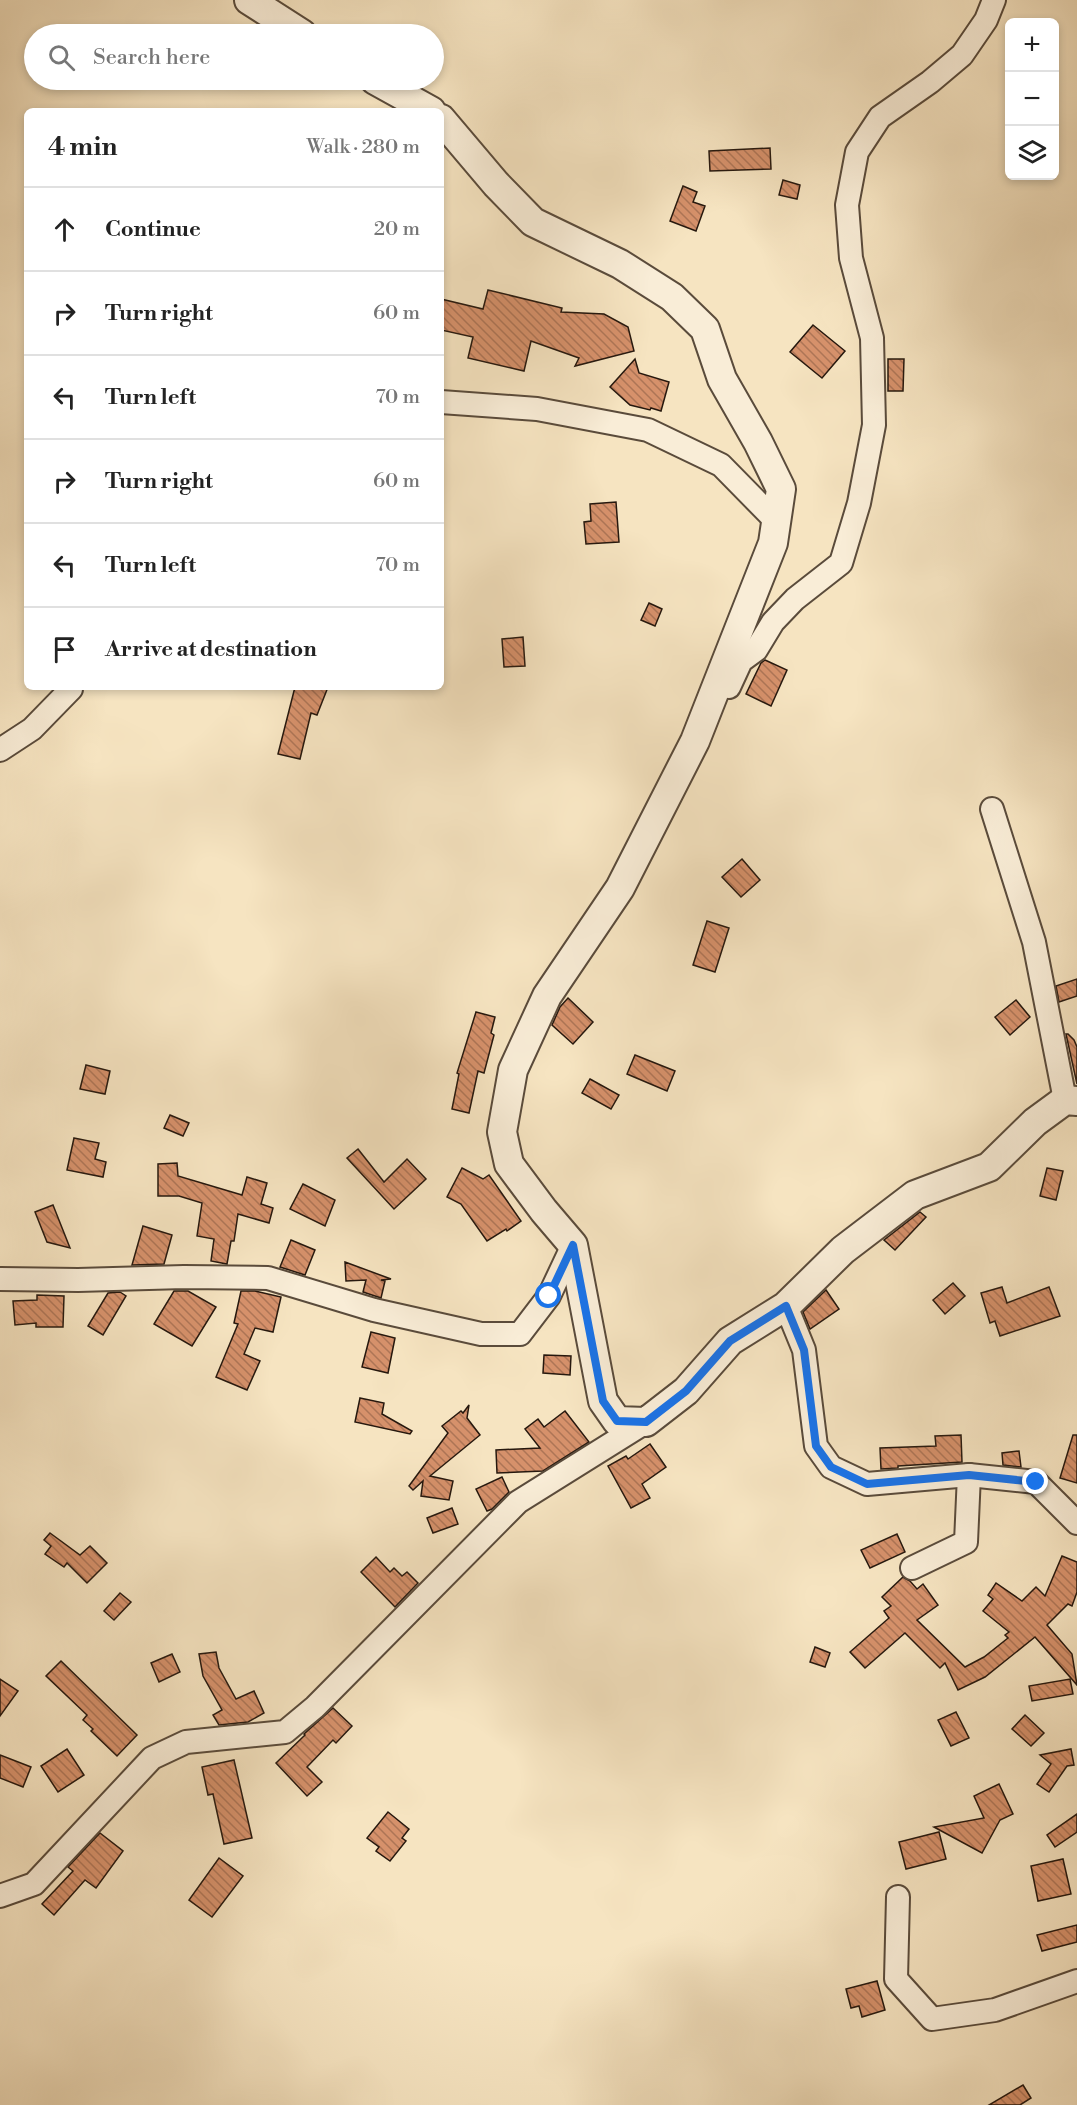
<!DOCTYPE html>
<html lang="en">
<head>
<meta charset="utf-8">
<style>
  :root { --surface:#fff; --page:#f6f6f6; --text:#222; --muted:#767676; --line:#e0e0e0 }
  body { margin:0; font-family:"Libre Bodoni",serif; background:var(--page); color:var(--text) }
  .controls { position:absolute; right:18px; top:18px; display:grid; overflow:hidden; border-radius:9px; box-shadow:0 3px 9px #0003 }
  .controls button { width:54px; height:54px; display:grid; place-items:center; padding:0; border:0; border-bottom:2px solid var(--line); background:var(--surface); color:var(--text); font:30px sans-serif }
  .stop { position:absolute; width:18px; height:18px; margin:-14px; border:4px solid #1a73e8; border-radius:50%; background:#fff }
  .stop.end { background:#1a73e8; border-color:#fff; box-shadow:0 2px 6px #0008 }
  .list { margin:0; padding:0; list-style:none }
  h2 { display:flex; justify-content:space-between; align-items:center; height:78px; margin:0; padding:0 24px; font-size:26px }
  h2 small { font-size:20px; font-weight:400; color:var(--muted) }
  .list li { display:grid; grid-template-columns:39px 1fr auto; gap:18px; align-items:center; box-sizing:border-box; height:84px; padding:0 24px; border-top:2px solid var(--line) }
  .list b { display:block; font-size:22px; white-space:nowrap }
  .list em { font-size:20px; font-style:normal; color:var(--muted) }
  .icon { flex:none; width:33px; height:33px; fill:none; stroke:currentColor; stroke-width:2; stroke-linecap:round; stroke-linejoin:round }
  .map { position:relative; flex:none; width:1077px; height:2105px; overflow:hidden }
  .search { position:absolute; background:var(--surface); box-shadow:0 3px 9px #0003; left:24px; top:24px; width:420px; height:66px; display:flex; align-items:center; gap:15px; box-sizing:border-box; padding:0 21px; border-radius:33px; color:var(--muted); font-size:22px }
  .panel { position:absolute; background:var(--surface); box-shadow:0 3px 9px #0003; left:24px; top:108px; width:420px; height:582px; border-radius:9px }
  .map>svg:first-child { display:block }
  .building { fill:url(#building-back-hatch); stroke:#26180e; stroke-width:1.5 }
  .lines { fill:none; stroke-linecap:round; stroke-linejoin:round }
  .minor-casing { stroke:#5a4b3b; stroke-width:26 }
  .tertiary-casing { stroke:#5a4b3b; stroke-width:32 }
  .minor { stroke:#f9edd7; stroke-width:22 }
  .tertiary { stroke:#f9edd7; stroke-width:28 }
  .route { stroke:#1a73e8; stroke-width:8 }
</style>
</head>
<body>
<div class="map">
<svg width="1077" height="2105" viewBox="0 0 1077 2105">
  <defs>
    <pattern id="building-back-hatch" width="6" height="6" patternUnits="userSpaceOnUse" patternTransform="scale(1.5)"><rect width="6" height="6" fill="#d6916b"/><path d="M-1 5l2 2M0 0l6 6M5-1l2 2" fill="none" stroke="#ad7556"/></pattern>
  </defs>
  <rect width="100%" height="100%" fill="#f6e4c1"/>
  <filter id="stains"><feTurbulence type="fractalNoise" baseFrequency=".00333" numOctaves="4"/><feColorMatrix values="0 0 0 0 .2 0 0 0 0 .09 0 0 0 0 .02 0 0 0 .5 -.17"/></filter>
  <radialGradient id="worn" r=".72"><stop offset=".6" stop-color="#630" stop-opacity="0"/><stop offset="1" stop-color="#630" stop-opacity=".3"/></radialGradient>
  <!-- building -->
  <g class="building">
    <path d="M 770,148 L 771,169 L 710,171 L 709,151 Z"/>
    <path d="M 783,180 L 800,185 L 797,199 L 779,195 Z"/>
    <path d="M 683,186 L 697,192 L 693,202 L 705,206 L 696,231 L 670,221 Z"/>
    <path d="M 488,290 L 562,308 L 561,312 L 604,314 L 628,327 L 634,351 L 575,366 L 579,358 L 531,341 L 524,371 L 468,358 L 473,337 L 441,330 L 441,299 L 483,309 Z"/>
    <path d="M 813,325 L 845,351 L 822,378 L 790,352 Z"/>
    <path d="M 635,359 L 639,373 L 669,382 L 661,411 L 651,408 L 650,410 L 630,405 L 610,387 Z"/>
    <path d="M 888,359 L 904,359 L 903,391 L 888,391 Z"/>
    <path d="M 616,502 L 619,542 L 586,544 L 584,522 L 591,521 L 590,504 Z"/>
    <path d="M 649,603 L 662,609 L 655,626 L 641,620 Z"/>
    <path d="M 523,637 L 525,666 L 504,667 L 502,639 Z"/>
    <path d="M 765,660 L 787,670 L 771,706 L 746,694 L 761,663 Z"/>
    <path d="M 295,687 L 328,687 L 317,715 L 311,713 L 300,759 L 278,754 Z"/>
    <path d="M 742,859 L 760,880 L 741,897 L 722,877 Z"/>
    <path d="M 707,921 L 729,928 L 715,972 L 693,965 Z"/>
    <path d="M 1077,979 L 1077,996 L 1059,1002 L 1056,986 Z"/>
    <path d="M 568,998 L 593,1022 L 573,1044 L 552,1025 L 560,1007 Z"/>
    <path d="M 1016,1000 L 1030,1017 L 1010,1035 L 995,1017 Z"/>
    <path d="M 476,1012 L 495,1017 L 491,1033 L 494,1035 L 484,1073 L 478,1071 L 469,1113 L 452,1109 L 459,1074 L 457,1073 Z"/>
    <path d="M 1066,1034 L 1068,1034 L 1074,1040 L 1077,1047 L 1077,1084 Z"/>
    <path d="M 635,1055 L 675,1071 L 667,1091 L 627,1074 Z"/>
    <path d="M 86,1065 L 110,1071 L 105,1094 L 80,1089 Z"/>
    <path d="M 590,1079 L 619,1095 L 611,1109 L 582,1093 Z"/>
    <path d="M 170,1115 L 189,1123 L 183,1136 L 164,1128 Z"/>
    <path d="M 74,1138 L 99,1143 L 95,1159 L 106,1162 L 103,1177 L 67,1170 Z"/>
    <path d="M 358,1149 L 384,1182 L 407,1159 L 426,1179 L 394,1209 L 347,1158 Z"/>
    <path d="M 177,1163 L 178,1176 L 242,1195 L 247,1177 L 267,1183 L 261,1204 L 273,1208 L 269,1223 L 238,1214 L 234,1241 L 231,1241 L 227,1264 L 211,1261 L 214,1239 L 197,1236 L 202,1203 L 179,1196 L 158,1196 L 158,1164 Z"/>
    <path d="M 462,1168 L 483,1179 L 489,1175 L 521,1221 L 507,1231 L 506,1229 L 487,1241 L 461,1204 L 447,1197 Z"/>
    <path d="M 1047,1168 L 1063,1171 L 1056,1200 L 1040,1196 Z"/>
    <path d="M 303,1184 L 335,1200 L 325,1226 L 290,1209 Z"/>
    <path d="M 53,1205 L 70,1248 L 47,1242 L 35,1212 Z"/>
    <path d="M 920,1212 L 926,1217 L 895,1250 L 884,1240 Z"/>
    <path d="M 143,1226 L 172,1235 L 164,1264 L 132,1265 Z"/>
    <path d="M 291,1240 L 315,1250 L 305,1275 L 280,1267 Z"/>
    <path d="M 345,1262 L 391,1279 L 381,1280 L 385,1281 L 381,1298 L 363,1292 L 366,1280 L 346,1281 Z"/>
    <path d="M 953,1283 L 965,1296 L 945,1314 L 933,1300 Z"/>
    <path d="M 1002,1287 L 1007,1303 L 1049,1287 L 1060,1316 L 1000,1336 L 995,1321 L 990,1323 L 981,1293 Z"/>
    <path d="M 826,1290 L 839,1309 L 810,1329 L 803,1312 Z"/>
    <path d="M 174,1291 L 188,1291 L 216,1307 L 192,1346 L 154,1324 Z"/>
    <path d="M 241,1291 L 255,1291 L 281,1297 L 273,1332 L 255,1328 L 244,1354 L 260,1361 L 247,1390 L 216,1377 L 238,1324 L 234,1323 Z"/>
    <path d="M 120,1292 L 126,1296 L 103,1335 L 88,1326 L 108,1293 Z"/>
    <path d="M 37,1295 L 64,1296 L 63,1327 L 36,1327 L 36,1323 L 15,1325 L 13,1301 L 37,1300 Z"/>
    <path d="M 371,1332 L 395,1338 L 388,1373 L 362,1367 Z"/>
    <path d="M 544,1355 L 571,1356 L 570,1375 L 543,1373 Z"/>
    <path d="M 360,1398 L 384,1403 L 382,1414 L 412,1431 L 410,1434 L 355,1422 Z"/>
    <path d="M 469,1405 L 467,1418 L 480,1435 L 430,1476 L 453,1481 L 449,1500 L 421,1496 L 423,1481 L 413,1490 L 409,1486 L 448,1433 L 442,1426 L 461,1411 L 463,1413 Z"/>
    <path d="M 565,1411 L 589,1442 L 543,1471 L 497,1473 L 496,1450 L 540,1448 L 525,1429 L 538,1419 L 544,1427 Z"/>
    <path d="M 961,1435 L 962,1462 L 898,1466 L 898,1468 L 881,1469 L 880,1448 L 936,1446 L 935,1436 Z"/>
    <path d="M 1073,1435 L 1077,1435 L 1077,1483 L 1060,1478 Z"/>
    <path d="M 650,1444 L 666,1467 L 642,1484 L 650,1498 L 631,1508 L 608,1466 L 626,1456 L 628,1459 Z"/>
    <path d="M 1019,1451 L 1021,1467 L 1003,1465 L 1002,1453 Z"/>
    <path d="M 502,1477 L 509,1492 L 492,1509 L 487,1511 L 476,1489 Z"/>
    <path d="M 452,1508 L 458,1524 L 433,1533 L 427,1518 Z"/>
    <path d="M 50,1533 L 80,1555 L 90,1546 L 107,1563 L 87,1583 L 67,1563 L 64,1567 L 45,1554 L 51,1546 L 44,1540 Z"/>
    <path d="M 897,1534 L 905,1552 L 870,1568 L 861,1550 Z"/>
    <path d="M 1062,1556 L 1077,1562 L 1077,1592 L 1072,1606 L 1068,1604 L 1047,1625 L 1072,1654 L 1077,1685 L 1035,1637 L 985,1677 L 958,1690 L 945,1663 L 940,1668 L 905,1633 L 865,1668 L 850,1652 L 889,1618 L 884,1611 L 891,1606 L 882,1597 L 903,1577 L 910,1581 L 917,1589 L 923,1584 L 938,1605 L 917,1620 L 965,1667 L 984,1657 L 1008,1638 L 1005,1635 L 1009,1632 L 983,1611 L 993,1599 L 988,1595 L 996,1583 L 1022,1601 L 1036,1587 L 1045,1596 Z"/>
    <path d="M 376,1557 L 390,1572 L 394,1568 L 402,1576 L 407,1572 L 418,1583 L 395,1607 L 361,1572 Z"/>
    <path d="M 120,1593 L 131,1602 L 114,1620 L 104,1611 Z"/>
    <path d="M 815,1647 L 830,1653 L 825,1667 L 810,1662 Z"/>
    <path d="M 216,1652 L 219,1668 L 236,1699 L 254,1691 L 264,1713 L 248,1722 L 219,1725 L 213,1715 L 222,1710 L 203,1676 L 199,1654 Z"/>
    <path d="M 172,1654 L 180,1672 L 159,1682 L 151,1663 Z"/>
    <path d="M 61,1661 L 137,1735 L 117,1756 L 91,1731 L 93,1729 L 83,1720 L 87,1715 L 46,1676 Z"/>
    <path d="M 0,1679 L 18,1691 L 0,1716 Z"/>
    <path d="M 1070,1679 L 1073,1694 L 1032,1701 L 1029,1686 Z"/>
    <path d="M 333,1708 L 352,1726 L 336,1743 L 333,1740 L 307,1767 L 322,1782 L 307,1796 L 276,1763 L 305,1735 L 304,1734 Z"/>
    <path d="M 956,1712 L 969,1738 L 951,1746 L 938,1720 Z"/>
    <path d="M 1025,1715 L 1044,1733 L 1031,1746 L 1012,1729 Z"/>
    <path d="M 67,1749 L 84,1775 L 58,1792 L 41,1766 Z"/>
    <path d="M 1071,1749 L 1074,1765 L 1067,1766 L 1049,1792 L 1037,1784 L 1051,1764 L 1040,1755 Z"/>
    <path d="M 0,1755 L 31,1767 L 23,1787 L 0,1778 Z"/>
    <path d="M 234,1760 L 252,1838 L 224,1844 L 213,1794 L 208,1795 L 202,1767 Z"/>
    <path d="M 999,1784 L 1013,1814 L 1000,1820 L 982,1853 L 934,1827 L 984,1818 L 974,1796 Z"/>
    <path d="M 388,1812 L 409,1829 L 402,1838 L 406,1841 L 390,1861 L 376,1851 L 379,1847 L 367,1838 Z"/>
    <path d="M 1077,1814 L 1077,1832 L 1055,1847 L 1047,1835 Z"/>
    <path d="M 939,1832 L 946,1859 L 906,1869 L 899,1842 Z"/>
    <path d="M 100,1833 L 123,1851 L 96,1888 L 85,1880 L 54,1915 L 42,1904 L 73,1871 L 68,1867 Z"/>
    <path d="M 219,1858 L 243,1876 L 212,1917 L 189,1900 Z"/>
    <path d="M 1063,1859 L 1071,1894 L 1038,1901 L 1031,1866 Z"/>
    <path d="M 1077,1925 L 1077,1942 L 1042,1951 L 1037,1935 Z"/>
    <path d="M 877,1981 L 885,2010 L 862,2017 L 859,2006 L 851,2008 L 846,1989 Z"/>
    <path d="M 1023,2085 L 1031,2098 L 1020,2105 L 989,2105 Z"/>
  </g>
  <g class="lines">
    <defs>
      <g id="minor">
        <path d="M 441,402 L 537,409 L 648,430 L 721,465 L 776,521"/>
        <path d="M 729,687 L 741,661 L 756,650 L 773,622 L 795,599 L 841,563 L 859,503 L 874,425 L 872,338 L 851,258 L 847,205 L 857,152 L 880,117 L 930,82 L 962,55 L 986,20 L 994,0"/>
        <path d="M 0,750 L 32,729 L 71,689"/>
        <path d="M 992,809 L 1034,942 L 1065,1100"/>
        <path d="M 0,1279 L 78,1280 L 184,1277 L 268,1278 L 374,1310 L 481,1334 L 520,1334 L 549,1296 L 573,1245"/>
        <path d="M 786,1306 L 804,1350 L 816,1446 L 831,1467 L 867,1484 L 969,1475 L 1036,1482 L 1077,1523"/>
        <path d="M 912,1568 L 966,1542 L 969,1475"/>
        <path d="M 0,1896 L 34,1884 L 152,1758 L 186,1742 L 285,1732 L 315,1707 L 518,1502 L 646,1422"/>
        <path d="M 898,1897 L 896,1979 L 932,2019 L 995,2010 L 1077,1981"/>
      </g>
      <g id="tertiary">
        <path d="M 249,0 L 302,34"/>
        <path d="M 375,80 L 431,111"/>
        <path d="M 441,119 L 496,184 L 533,222 L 620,264 L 672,297 L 705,329 L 722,379 L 758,442 L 781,489 L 773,543 L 695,741 L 620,888 L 547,996 L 513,1070 L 502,1132 L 509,1164 L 544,1211 L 573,1245 L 603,1401 L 617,1421 L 646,1422 L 686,1391 L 730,1341 L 786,1306 L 843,1250 L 915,1195 L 989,1167 L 1035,1122 L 1065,1100 L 1077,1101"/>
      </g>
    </defs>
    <!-- minor casing -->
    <use href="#minor" class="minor-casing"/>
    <!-- tertiary casing -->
    <use href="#tertiary" class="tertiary-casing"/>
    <!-- minor -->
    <use href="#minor" class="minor"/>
    <!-- tertiary -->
    <use href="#tertiary" class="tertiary"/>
  </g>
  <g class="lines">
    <!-- route -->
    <path class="route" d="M 549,1296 L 573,1245 L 603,1401 L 617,1421 L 646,1422 L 686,1391 L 730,1341 L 786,1306 L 804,1350 L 816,1446 L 831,1467 L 867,1484 L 969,1475 L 1036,1482"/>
  </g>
  <rect width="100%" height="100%" filter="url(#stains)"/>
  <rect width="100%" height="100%" fill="url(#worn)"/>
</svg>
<div class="controls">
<button>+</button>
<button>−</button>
<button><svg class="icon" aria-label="layers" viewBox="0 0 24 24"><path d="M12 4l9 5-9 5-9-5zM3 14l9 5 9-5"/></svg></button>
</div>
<div class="stop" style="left:549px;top:1296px"></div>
<div class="stop end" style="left:1036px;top:1482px"></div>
<div class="search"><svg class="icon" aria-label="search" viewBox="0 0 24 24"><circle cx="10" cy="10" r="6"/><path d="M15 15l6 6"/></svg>Search here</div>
<section class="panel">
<h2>4 min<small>Walk · 280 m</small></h2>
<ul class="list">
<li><svg class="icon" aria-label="ahead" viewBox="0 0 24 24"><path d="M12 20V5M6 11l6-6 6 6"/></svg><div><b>Continue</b></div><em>20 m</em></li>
<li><svg class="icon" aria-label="right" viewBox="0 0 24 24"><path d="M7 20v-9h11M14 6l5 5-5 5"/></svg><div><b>Turn right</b></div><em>60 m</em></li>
<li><svg class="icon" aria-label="left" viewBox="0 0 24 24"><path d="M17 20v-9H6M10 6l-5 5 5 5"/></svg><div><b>Turn left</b></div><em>70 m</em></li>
<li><svg class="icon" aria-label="right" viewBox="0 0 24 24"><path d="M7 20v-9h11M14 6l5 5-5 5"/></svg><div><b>Turn right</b></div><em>60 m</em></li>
<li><svg class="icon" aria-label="left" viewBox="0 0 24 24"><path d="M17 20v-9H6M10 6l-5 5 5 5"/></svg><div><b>Turn left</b></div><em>70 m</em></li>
<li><svg class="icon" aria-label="arrive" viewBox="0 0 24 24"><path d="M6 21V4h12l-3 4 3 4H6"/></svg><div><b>Arrive at destination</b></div></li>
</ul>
</section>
</div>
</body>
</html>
